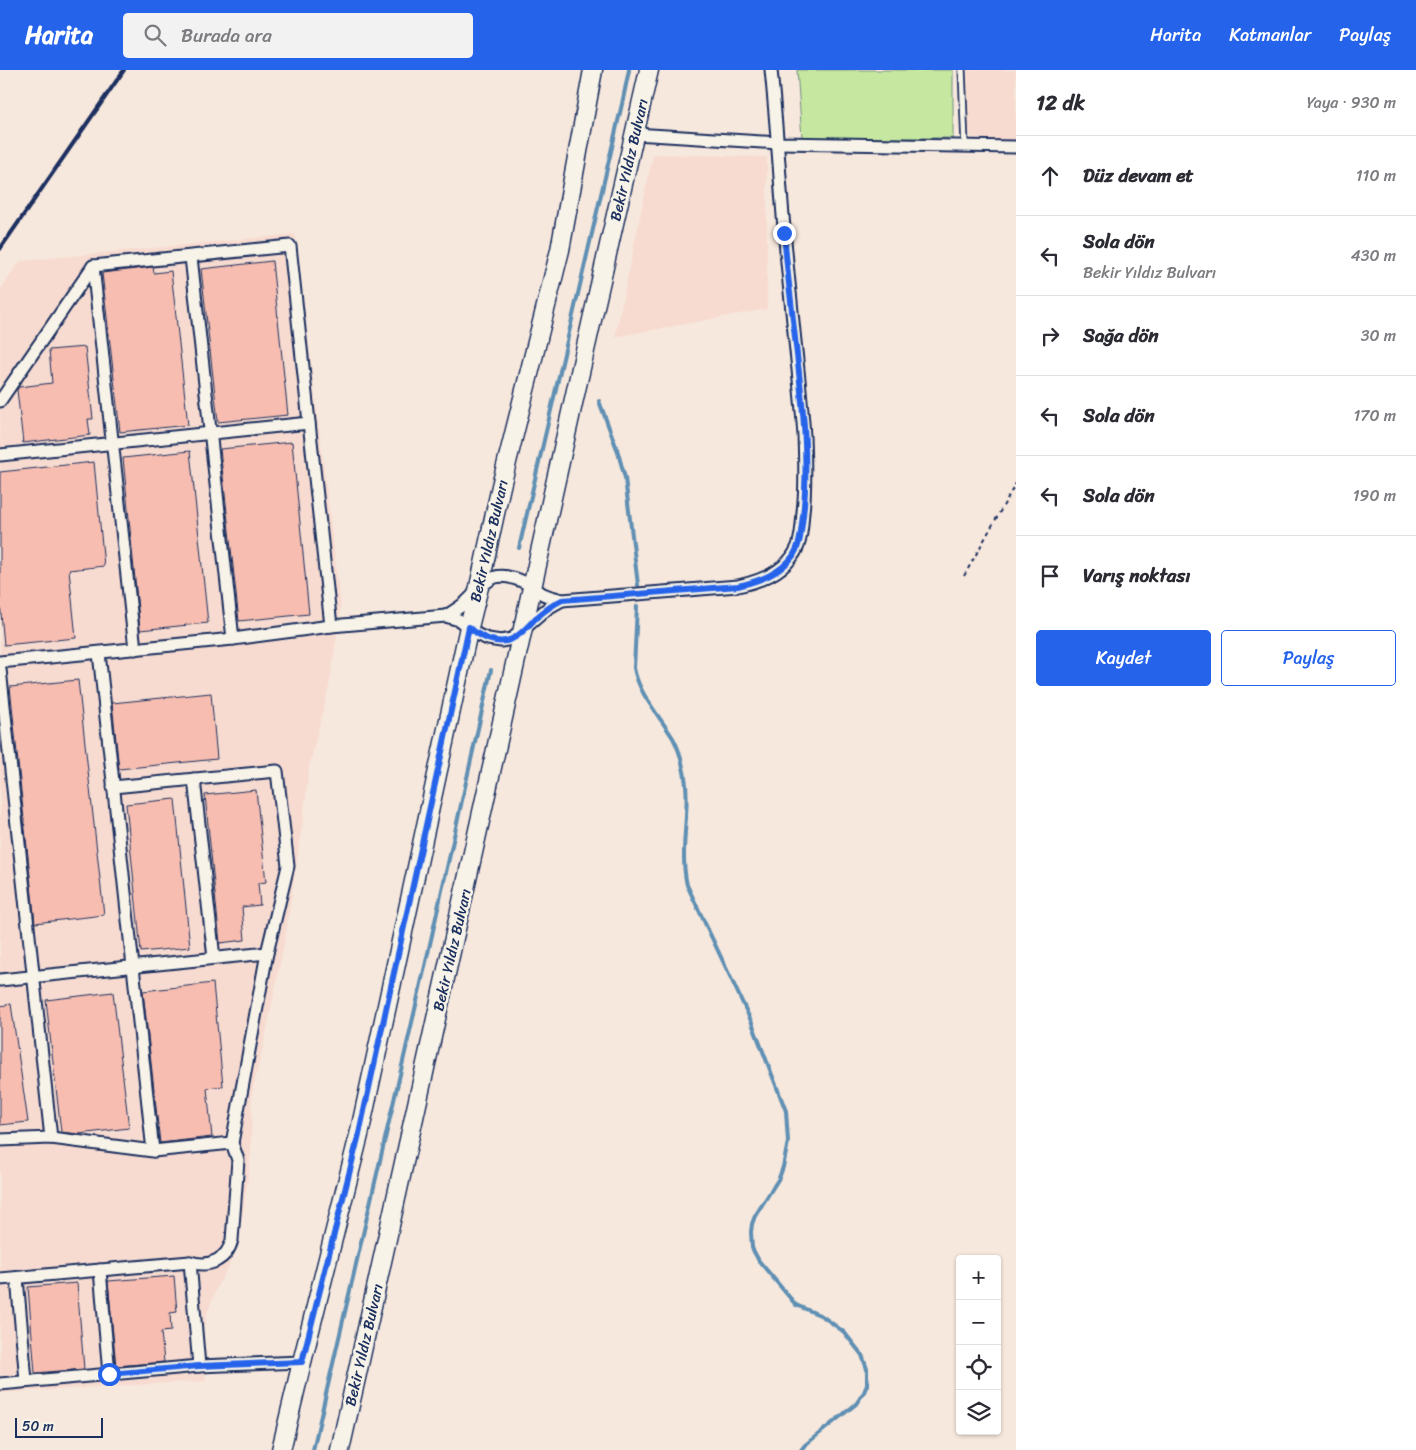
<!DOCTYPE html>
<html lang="tr">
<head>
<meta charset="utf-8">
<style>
  :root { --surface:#fff; --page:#f2f2f3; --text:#2b2b33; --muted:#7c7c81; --line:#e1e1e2; --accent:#2563eb }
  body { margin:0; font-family:Sriracha,sans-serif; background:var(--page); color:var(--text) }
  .controls { position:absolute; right:15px; bottom:15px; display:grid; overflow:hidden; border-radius:5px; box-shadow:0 1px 4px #0004 }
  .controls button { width:45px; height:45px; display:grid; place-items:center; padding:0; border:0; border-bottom:1px solid var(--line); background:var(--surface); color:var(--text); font:25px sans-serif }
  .scale { position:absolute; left:15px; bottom:12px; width:88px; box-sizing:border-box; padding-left:5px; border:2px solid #1b2f5e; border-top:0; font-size:14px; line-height:18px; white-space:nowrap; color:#1b2f5e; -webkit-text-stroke:4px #f7f3e8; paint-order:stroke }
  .stop { position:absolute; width:15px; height:15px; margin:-11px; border:4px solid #2563eb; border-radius:50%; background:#fff }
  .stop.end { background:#2563eb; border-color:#fff; box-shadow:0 1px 5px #0008 }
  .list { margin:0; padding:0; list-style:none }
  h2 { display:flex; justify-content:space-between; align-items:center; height:65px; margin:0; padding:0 20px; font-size:21px }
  h2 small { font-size:16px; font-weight:400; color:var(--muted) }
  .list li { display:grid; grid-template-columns:32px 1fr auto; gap:15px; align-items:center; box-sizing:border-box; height:80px; padding:0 20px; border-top:1px solid var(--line) }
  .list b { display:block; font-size:19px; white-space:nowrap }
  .list p { margin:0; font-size:16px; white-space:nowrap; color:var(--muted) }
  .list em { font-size:16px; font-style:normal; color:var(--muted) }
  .actions { display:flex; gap:10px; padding:15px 20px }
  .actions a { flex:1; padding:11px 0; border:1px solid var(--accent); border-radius:5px; text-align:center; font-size:18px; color:var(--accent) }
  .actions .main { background:var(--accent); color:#fff }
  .icon { flex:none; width:28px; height:28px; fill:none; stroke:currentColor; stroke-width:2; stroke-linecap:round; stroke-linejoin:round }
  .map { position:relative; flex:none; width:1016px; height:1380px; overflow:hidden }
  header { display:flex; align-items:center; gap:30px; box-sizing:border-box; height:70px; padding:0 25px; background:var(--accent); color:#fff }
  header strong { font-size:24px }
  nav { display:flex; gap:28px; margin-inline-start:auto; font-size:18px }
  .search { width:350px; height:45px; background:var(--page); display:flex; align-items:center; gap:12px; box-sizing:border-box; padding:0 18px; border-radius:5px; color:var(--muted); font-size:19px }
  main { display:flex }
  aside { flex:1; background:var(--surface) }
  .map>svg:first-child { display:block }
  .built { fill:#f7dbd0 }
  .green { fill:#c6e7a0; stroke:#708b7f }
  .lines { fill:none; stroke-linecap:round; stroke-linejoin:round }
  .stream { stroke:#5e8fb3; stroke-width:4 }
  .building { fill:#f7bdb0; stroke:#1b2f5e }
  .lane-casing { stroke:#1b2f5e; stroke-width:9 }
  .street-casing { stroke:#1b2f5e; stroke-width:15 }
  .primary-casing { stroke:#1b2f5e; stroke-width:21 }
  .path { stroke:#1b2f5e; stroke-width:2; stroke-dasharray:4 4; stroke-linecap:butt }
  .lane { stroke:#f7f3e8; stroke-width:5.5 }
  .street { stroke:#f7f3e8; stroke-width:11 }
  .primary { stroke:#f7f3e8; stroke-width:18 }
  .rail { stroke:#1b2f5e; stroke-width:4 }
  .route { stroke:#2563eb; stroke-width:6 }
  .labels { text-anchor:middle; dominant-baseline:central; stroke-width:5; stroke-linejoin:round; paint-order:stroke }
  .street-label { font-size:15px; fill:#1b2f5e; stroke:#f7f3e8 }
</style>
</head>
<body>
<header>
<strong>Harita</strong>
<div class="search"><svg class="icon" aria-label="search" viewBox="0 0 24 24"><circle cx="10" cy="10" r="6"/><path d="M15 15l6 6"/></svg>Burada ara</div>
<nav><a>Harita</a><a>Katmanlar</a><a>Paylaş</a></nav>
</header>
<main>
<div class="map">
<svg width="1016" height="1380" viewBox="0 0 1016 1380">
  <rect width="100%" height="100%" fill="#f7e8dd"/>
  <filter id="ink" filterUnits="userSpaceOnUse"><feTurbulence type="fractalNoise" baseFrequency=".02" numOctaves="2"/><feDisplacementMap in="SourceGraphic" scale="10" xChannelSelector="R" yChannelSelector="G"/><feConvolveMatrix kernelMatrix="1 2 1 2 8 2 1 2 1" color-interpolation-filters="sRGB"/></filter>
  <g filter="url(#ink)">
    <!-- built -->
    <g class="built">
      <path d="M 966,0 L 1016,0 L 1016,75 L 976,72 L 971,66 L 969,62 Z"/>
      <path d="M 653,84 L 767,87 L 767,239 L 615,267 Z"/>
      <path d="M 295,164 L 341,536 L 330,612 L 309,698 L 302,758 L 285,870 L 264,973 L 252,1023 L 251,1084 L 243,1143 L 229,1196 L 216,1219 L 207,1244 L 204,1258 L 202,1286 L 206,1311 L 0,1323 L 0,220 L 20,191 Z"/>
    </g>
    <!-- green -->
    <path class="green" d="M 797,0 L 953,0 L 953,68 L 802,68 Z"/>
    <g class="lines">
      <!-- stream -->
      <g class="stream">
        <path d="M 599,331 L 617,379 L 625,408 L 638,515"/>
        <path d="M 519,478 L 622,34 L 629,0"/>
        <path d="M 637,536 L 634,598 C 639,625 659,645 673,668 C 678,677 681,687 683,697 C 693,736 678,776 687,815 L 752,953 L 786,1041 L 788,1072 L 783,1097 L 779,1108 L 755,1146 L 752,1154 L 751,1162 L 752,1178 L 759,1191 L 796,1235 L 822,1246 L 844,1262 L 862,1285 L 867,1299 L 867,1315 L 864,1322 L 856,1334 L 805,1375 L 801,1380"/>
        <path d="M 313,1380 L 426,892 L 491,600"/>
      </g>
    </g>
    <!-- building -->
    <g class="building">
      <path d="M 272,191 L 288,345 L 218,352 L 201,199 Z"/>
      <path d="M 153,197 L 154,203 L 171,201 L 188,355 L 120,362 L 102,203 Z"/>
      <path d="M 85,277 L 93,349 L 88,349 L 90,365 L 23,373 L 17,320 L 19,317 L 52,313 L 49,280 Z"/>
      <path d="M 292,372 L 309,544 L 239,551 L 220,379 Z"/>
      <path d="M 190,381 L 208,553 L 140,560 L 123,388 Z"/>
      <path d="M 94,392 L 104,496 L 69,500 L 76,568 L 4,575 L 0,532 L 0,402 Z"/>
      <path d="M 78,610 L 104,845 L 35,853 L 10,617 Z"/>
      <path d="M 211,623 L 217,689 L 119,699 L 112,633 Z"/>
      <path d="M 256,720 L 266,812 L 258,813 L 260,835 L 242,837 L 245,870 L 220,873 L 205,725 Z"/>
      <path d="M 175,729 L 190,877 L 141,882 L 126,734 Z"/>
      <path d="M 213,913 L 223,1016 L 207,1018 L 212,1067 L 160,1073 L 143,921 Z"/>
      <path d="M 113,922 L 129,1058 L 79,1064 L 61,1062 L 46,930 Z"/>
      <path d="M 11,934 L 28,1052 L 0,1055 L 0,936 Z"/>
      <path d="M 174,1206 L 177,1242 L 170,1243 L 171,1261 L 161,1262 L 164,1292 L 116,1296 L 108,1211 Z"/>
      <path d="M 77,1213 L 84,1299 L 35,1303 L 28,1217 Z"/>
    </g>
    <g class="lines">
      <defs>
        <path id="lane" d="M 962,0 L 965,76"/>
        <g id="street">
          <path d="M 635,64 L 779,73 L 1016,77"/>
          <path d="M 191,187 L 233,569"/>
          <path d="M 93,196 L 135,579"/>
          <path d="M 0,331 L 93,196 L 290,176 L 331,556"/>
          <path d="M 0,385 L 309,353"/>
          <path d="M 446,546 C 452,542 459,538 465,533 C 487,513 490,497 524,512 C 531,515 537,520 543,524 C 549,527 556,528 562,530 L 738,516 C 762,511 788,501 798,476 C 802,465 802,453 803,442 C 806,417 805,392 804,366 C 801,321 795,276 791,231 C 782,154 779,77 771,0"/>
          <path d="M 99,583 L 153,1081"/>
          <path d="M 0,592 L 233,569 L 331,556 L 446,546 L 459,550 L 478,565 L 488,569 L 501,571 L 512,569 L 548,538 L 562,530"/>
          <path d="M 0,599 L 51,1068"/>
          <path d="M 194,709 L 214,888"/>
          <path d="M 0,910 L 267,883"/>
          <path d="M 0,1070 L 51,1068 L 153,1081 L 232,1073"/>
          <path d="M 190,1192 L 199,1296"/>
          <path d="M 100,1200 L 109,1304"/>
          <path d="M 17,1208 L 26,1311"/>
          <path d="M 0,1209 L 190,1192 C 209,1198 227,1190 232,1170 L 238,1090 L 232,1073 L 267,883 L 288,796 L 277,701 L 113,717"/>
          <path d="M 0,1314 L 199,1296 L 302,1292"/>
        </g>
        <g id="primary">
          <path d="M 281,1380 L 302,1292 L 359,1065 L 469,557 L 479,517 L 501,416 L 560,180 L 593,0"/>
          <path d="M 340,1380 L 576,320 L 649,0"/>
        </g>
      </defs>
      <!-- lane casing -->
      <use href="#lane" class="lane-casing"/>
      <!-- street casing -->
      <use href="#street" class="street-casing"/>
      <!-- primary casing -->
      <use href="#primary" class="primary-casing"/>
      <!-- path -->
      <path class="path" d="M 964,506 L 1016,413"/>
      <!-- lane -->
      <use href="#lane" class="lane"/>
      <!-- street -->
      <use href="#street" class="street"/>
      <!-- primary -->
      <use href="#primary" class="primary"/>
      <!-- rail -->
      <path class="rail" d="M 0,179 L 124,0"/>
    </g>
  </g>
  <g class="lines" filter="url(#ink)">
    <!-- route -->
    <path class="route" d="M 109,1304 L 199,1296 L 302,1292 L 359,1064 L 469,557 C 480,567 497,576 512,569 C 521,565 529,555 536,548 C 544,541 552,535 562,530 L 738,516 C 759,511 780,504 793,486 C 801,474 801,460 803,446 C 811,374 798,302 791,231 C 788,208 786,185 784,163"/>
  </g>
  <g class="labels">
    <!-- street labels -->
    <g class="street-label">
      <text transform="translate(629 90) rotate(-77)">Bekir Yıldız Bulvarı</text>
      <text transform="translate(489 471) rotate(-77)">Bekir Yıldız Bulvarı</text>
      <text transform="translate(452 880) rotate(-77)">Bekir Yıldız Bulvarı</text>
      <text transform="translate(364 1275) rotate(-77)">Bekir Yıldız Bulvarı</text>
    </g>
  </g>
</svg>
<div class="controls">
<button>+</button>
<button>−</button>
<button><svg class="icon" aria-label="locate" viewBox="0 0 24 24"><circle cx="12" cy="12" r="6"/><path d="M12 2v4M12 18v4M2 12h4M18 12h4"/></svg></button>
<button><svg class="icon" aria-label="layers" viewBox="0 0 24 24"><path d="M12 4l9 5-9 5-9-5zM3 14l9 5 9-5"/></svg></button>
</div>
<div class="scale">50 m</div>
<div class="stop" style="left:109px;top:1304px"></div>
<div class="stop end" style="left:784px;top:163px"></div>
</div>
<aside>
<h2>12 dk<small>Yaya · 930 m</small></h2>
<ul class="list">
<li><svg class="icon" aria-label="ahead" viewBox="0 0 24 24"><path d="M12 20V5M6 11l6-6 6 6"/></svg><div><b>Düz devam et</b></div><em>110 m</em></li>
<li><svg class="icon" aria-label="left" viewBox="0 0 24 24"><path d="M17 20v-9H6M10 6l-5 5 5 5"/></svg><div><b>Sola dön</b><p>Bekir Yıldız Bulvarı</p></div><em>430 m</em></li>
<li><svg class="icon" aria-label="right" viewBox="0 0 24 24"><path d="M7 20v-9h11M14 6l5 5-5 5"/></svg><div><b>Sağa dön</b></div><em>30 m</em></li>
<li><svg class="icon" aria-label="left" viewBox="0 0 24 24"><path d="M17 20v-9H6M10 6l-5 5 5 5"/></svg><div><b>Sola dön</b></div><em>170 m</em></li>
<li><svg class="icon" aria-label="left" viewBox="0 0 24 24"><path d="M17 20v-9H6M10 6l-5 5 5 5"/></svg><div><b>Sola dön</b></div><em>190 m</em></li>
<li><svg class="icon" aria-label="arrive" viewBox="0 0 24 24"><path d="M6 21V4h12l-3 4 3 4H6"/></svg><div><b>Varış noktası</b></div></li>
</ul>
<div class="actions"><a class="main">Kaydet</a><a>Paylaş</a></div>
</aside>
</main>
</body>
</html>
